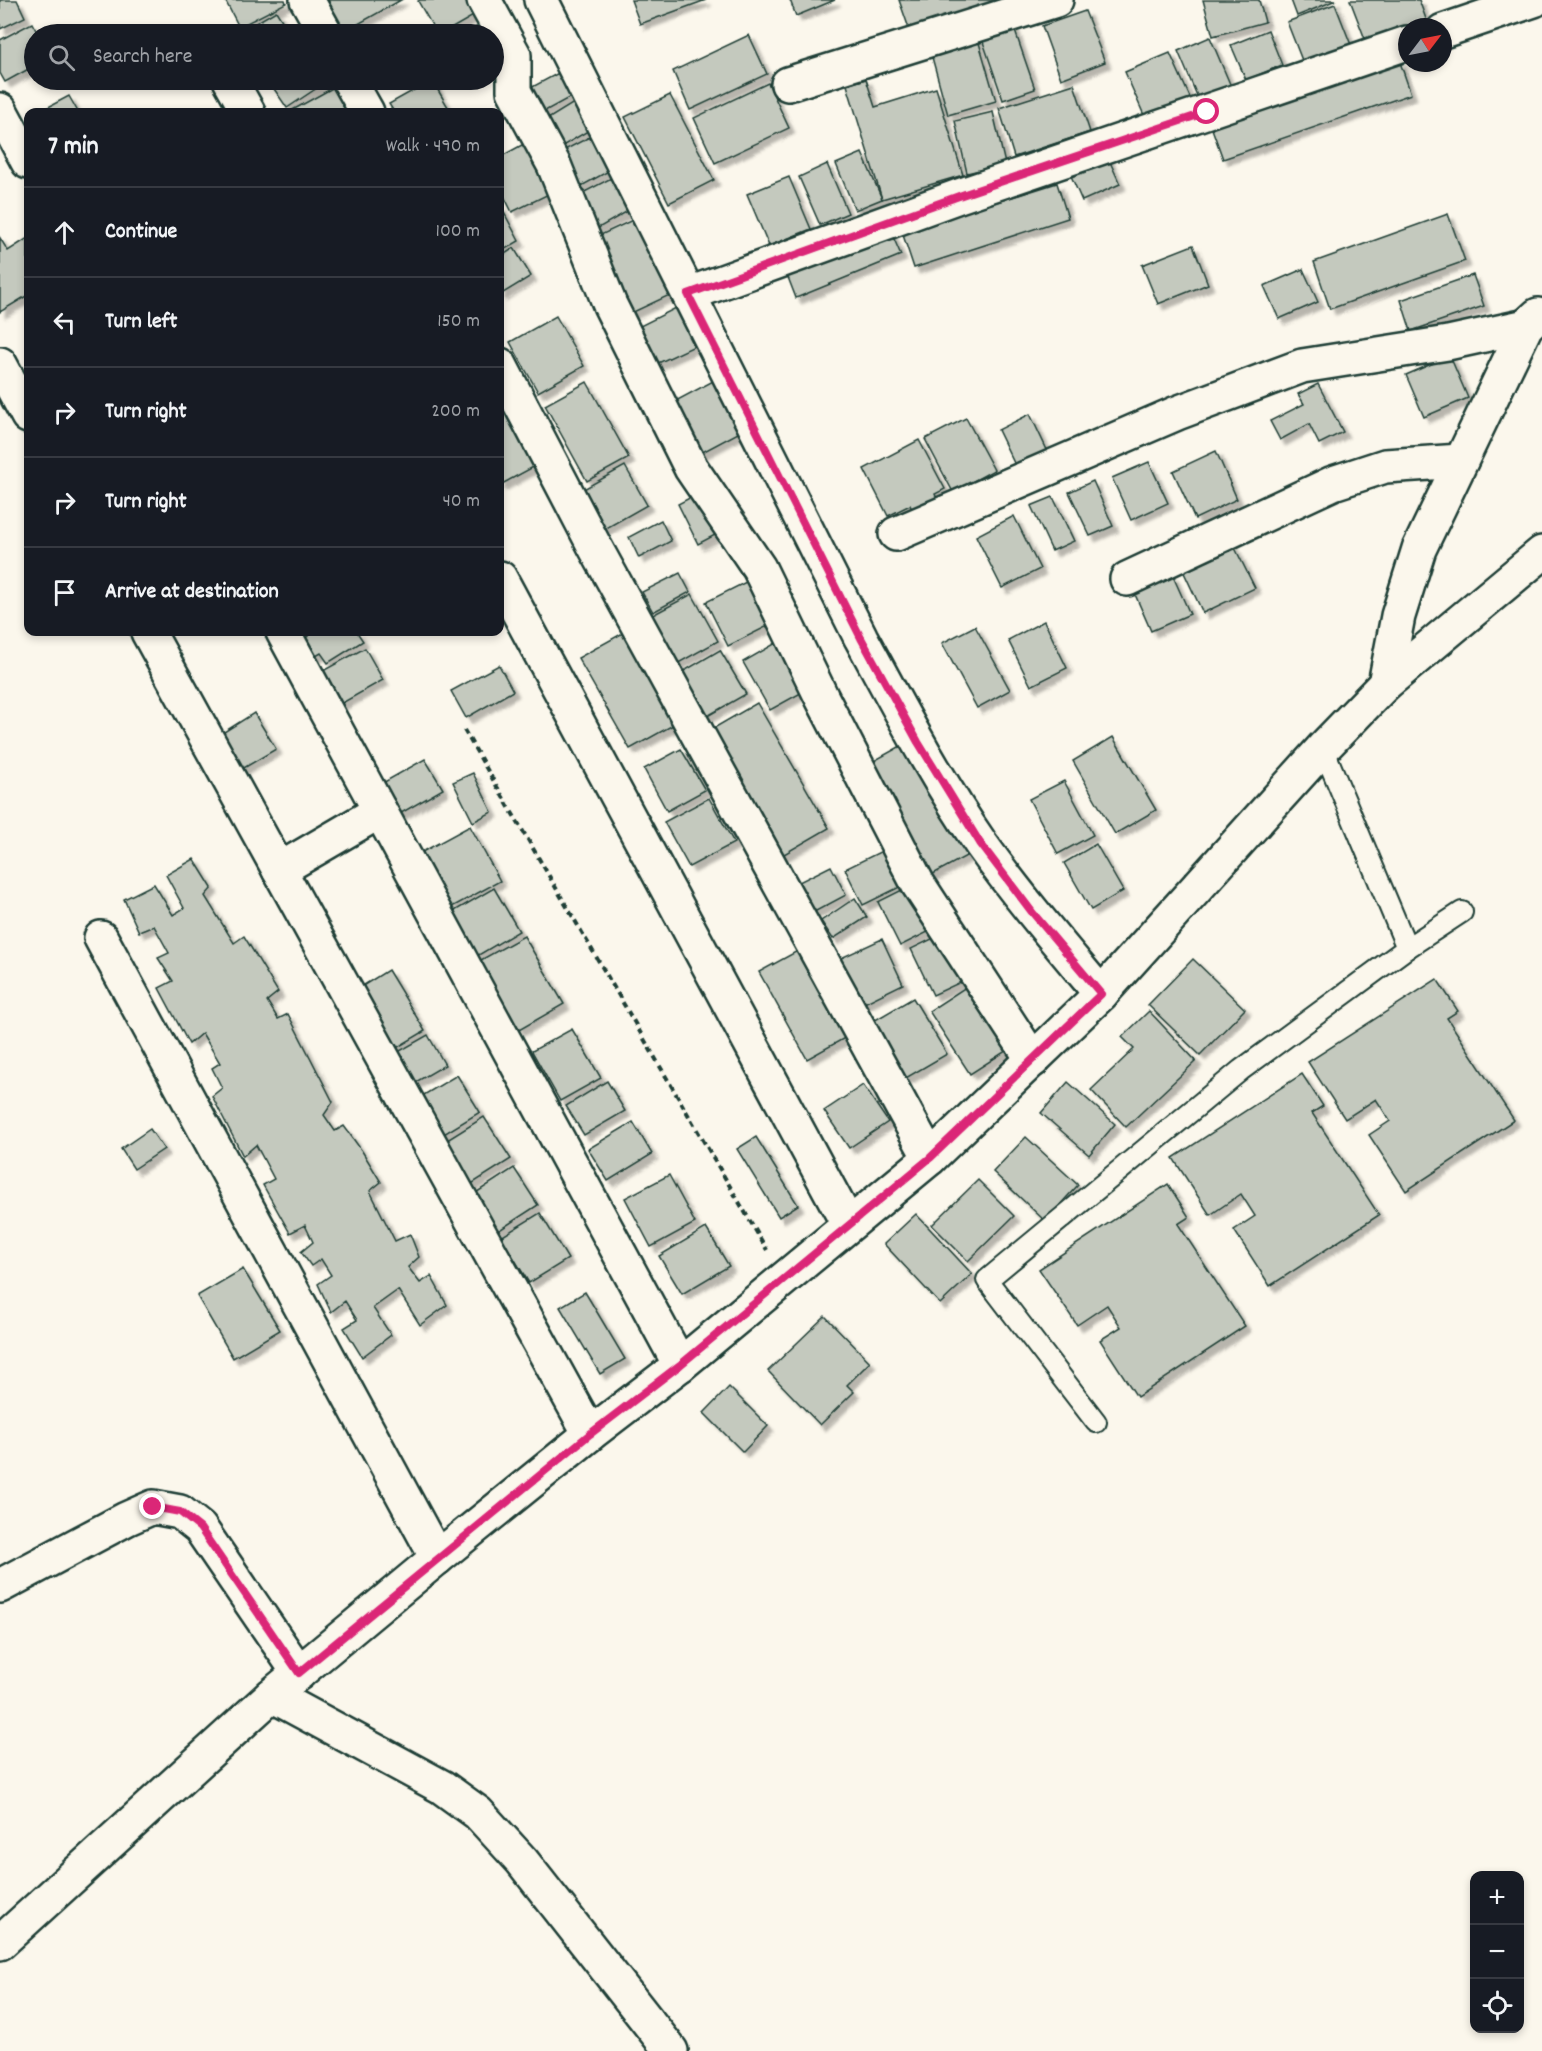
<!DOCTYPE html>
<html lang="en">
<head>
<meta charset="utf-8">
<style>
  :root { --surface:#171b24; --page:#20242c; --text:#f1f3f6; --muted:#9ea1a6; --line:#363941 }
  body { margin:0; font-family:Dekko,sans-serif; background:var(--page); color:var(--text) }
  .controls { position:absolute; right:18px; bottom:18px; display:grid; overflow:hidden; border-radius:12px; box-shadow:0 3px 9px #0003 }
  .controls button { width:54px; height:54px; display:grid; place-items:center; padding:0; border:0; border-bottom:2px solid var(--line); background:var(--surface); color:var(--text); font:30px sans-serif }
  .compass { position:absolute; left:1398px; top:18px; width:54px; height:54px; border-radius:50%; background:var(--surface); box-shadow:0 3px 9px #0003; rotate:58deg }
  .stop { position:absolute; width:18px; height:18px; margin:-14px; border:4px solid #db2777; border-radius:50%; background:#fff }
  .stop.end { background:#db2777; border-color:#fff; box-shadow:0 2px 6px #0008 }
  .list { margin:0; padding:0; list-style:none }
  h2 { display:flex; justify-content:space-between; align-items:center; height:78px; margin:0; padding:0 24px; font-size:26px }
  h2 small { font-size:20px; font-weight:400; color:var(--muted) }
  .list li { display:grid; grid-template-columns:39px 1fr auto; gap:18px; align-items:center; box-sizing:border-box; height:90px; padding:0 24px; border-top:2px solid var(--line) }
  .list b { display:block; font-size:22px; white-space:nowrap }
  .list em { font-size:20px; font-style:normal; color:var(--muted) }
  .icon { flex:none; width:33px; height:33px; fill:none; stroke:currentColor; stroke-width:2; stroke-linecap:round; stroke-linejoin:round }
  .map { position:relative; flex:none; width:1542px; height:2051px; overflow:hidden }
  .search { position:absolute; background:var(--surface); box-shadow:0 3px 9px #0003; left:24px; top:24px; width:480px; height:66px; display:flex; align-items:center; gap:15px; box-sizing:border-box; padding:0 21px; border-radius:33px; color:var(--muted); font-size:22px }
  .panel { position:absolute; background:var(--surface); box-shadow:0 3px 9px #0003; left:24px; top:108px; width:480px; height:528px; border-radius:12px }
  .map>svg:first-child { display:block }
  .building { fill:#c4c9be; stroke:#1f3d34; stroke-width:1.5; filter:url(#shadow) }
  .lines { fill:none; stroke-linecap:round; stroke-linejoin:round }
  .service-casing { stroke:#1f3d34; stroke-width:24 }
  .minor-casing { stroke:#1f3d34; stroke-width:38 }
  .path { stroke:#1f3d34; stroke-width:4; stroke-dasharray:6 4.5; stroke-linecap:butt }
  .service { stroke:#fbf7ec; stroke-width:20 }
  .minor { stroke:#fbf7ec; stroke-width:33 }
  .route { stroke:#db2777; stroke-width:8 }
</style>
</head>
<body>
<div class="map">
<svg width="1542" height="2051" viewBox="0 0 1542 2051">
  <defs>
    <filter id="shadow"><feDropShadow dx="5.5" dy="5.5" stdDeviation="1.5" flood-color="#0004"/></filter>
  </defs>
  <rect width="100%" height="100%" fill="#fbf7ec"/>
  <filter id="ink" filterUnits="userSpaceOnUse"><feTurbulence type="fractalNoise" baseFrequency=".0167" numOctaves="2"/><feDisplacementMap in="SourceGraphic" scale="12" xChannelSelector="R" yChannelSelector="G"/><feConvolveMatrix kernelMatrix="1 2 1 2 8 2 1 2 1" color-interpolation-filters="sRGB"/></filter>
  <g filter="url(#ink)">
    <!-- building -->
    <g class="building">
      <path d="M 0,0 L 17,0 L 25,17 L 0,29 Z"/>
      <path d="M 225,0 L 285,0 L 286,3 L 239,27 Z"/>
      <path d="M 328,0 L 401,0 L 344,32 Z"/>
      <path d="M 420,0 L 475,0 L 482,11 L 442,34 L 437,34 L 418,1 Z"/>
      <path d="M 631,0 L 706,0 L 640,24 Z"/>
      <path d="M 790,0 L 835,0 L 796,16 Z"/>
      <path d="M 899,0 L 1012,0 L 912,37 Z"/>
      <path d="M 1203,0 L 1259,0 L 1265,22 L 1213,36 Z"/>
      <path d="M 1291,0 L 1336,0 L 1297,16 Z"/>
      <path d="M 1350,0 L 1419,0 L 1429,27 L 1407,27 L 1407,38 L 1370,52 Z"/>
      <path d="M 1335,4 L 1353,50 L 1305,68 L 1287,22 Z"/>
      <path d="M 276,11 L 286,27 L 294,23 L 301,34 L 241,34 L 240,32 Z"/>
      <path d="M 1085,11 L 1105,62 L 1061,79 L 1042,26 Z"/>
      <path d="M 489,21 L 508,58 L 494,65 L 494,34 L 462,34 Z"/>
      <path d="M 32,23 L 38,34 L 34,34 L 34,66 L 5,82 L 0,73 L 0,40 Z"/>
      <path d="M 1013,25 L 1035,89 L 1003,100 L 981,36 Z"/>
      <path d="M 1268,30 L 1282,65 L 1246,80 L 1231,45 Z"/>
      <path d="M 749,35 L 767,74 L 690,110 L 673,71 Z"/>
      <path d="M 977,36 L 996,101 L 948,115 L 930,50 Z"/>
      <path d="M 1210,37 L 1233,91 L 1201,105 L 1178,51 Z"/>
      <path d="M 1170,53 L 1192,102 L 1147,122 L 1125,72 Z"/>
      <path d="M 1400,62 L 1411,94 L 1223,159 L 1211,126 Z"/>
      <path d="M 566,69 L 578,93 L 534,117 L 521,93 Z"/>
      <path d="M 866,79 L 875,107 L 936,88 L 963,175 L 882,199 L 847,85 Z"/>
      <path d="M 268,80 L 329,80 L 287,108 Z"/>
      <path d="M 432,80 L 451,112 L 394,112 L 389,104 Z"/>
      <path d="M 768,83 L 789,128 L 715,163 L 694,118 Z"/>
      <path d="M 1074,84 L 1090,132 L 1014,157 L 999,108 Z"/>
      <path d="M 336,86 L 350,112 L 289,112 Z"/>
      <path d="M 670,95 L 714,180 L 669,203 L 625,117 Z"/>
      <path d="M 69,96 L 78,112 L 39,112 Z"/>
      <path d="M 577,101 L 593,128 L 554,151 L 538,125 Z"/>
      <path d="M 993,112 L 1005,164 L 967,173 L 955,121 Z"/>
      <path d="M 597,133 L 616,167 L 576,189 L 557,154 Z"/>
      <path d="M 531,140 L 557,190 L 512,212 L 500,188 L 500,157 Z"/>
      <path d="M 862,153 L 882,199 L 855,210 L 836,164 Z"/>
      <path d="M 1106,153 L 1120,184 L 1082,201 L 1068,169 Z"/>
      <path d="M 827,164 L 848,213 L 820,225 L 799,177 Z"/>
      <path d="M 617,175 L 635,207 L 588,234 L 573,198 Z"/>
      <path d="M 789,177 L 811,229 L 769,246 L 747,194 Z"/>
      <path d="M 1057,183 L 1068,218 L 914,268 L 902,232 Z"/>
      <path d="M 500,205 L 519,241 L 500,252 Z"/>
      <path d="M 1448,214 L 1465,261 L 1330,309 L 1314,262 Z"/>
      <path d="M 639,217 L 674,293 L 627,315 L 592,239 Z"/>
      <path d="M 888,225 L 901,255 L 796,298 L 784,267 Z"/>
      <path d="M 0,238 L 8,251 L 28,238 L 28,295 L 0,312 Z"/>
      <path d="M 1193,245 L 1208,284 L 1158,304 L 1142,265 Z"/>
      <path d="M 514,248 L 531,276 L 500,295 L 500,257 Z"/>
      <path d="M 1303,269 L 1318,302 L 1279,319 L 1264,286 Z"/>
      <path d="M 1473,275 L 1484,306 L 1411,331 L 1401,300 Z"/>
      <path d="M 682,305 L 701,343 L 654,365 L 636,328 Z"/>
      <path d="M 556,316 L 584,366 L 538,392 L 510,342 Z"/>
      <path d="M 1450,356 L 1468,398 L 1424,417 L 1406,375 Z"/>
      <path d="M 715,380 L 742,431 L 697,455 L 670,404 Z"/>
      <path d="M 587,382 L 629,458 L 587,481 L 545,405 Z"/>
      <path d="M 1318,384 L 1343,432 L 1319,444 L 1309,424 L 1280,440 L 1270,421 L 1304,404 L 1298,394 Z"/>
      <path d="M 500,389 L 539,464 L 500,485 Z"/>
      <path d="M 1030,414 L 1047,450 L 1015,465 L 998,430 Z"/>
      <path d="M 966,418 L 994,470 L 953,492 L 925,439 Z"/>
      <path d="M 919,440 L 945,489 L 935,494 L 939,503 L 915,516 L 910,505 L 888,516 L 864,469 Z"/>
      <path d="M 1216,451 L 1237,499 L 1195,519 L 1173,471 Z"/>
      <path d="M 1149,462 L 1168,503 L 1131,520 L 1112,478 Z"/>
      <path d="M 625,466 L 647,505 L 603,530 L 580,491 Z"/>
      <path d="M 1093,481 L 1113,526 L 1090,536 L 1069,492 Z"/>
      <path d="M 697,494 L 717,534 L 698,544 L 678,504 Z"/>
      <path d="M 1053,497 L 1074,541 L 1052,551 L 1031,506 Z"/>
      <path d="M 1014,516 L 1040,569 L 1002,588 L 976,536 Z"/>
      <path d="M 661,520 L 671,541 L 639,558 L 629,537 Z"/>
      <path d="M 1231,540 L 1255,588 L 1203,613 L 1180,564 Z"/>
      <path d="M 680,573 L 690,592 L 653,612 L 642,592 Z"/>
      <path d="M 1172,574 L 1190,614 L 1151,631 L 1134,592 Z"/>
      <path d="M 750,580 L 772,624 L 728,646 L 706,602 Z"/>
      <path d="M 692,594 L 718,641 L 673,666 L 647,618 Z"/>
      <path d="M 1044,621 L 1067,668 L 1031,686 L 1008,640 Z"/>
      <path d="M 975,626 L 1010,690 L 977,708 L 942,643 Z"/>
      <path d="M 314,632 L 357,632 L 363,641 L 328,663 L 321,653 L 311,659 L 300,641 Z"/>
      <path d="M 623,633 L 675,724 L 630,749 L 578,658 Z"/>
      <path d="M 783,639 L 810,688 L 770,710 L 743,662 Z"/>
      <path d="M 365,648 L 383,680 L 337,706 L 319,673 Z"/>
      <path d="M 720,650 L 746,694 L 697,722 L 672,678 Z"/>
      <path d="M 499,665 L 513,691 L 466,718 L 451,691 Z"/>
      <path d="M 757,703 L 829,828 L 779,857 L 707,732 Z"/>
      <path d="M 254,713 L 276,749 L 237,772 L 216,737 Z"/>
      <path d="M 1113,737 L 1156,810 L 1115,834 L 1073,761 Z"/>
      <path d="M 908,742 L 970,854 L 924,879 L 863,767 Z"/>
      <path d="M 681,749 L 705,790 L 667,811 L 644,769 Z"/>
      <path d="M 425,759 L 443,789 L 396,816 L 379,785 Z"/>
      <path d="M 473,773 L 492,812 L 473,822 L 453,782 Z"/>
      <path d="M 1064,781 L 1093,835 L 1058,854 L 1029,799 Z"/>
      <path d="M 709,798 L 734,843 L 689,867 L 664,822 Z"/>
      <path d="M 470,826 L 500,881 L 452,907 L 422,852 Z"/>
      <path d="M 1096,844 L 1123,891 L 1091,910 L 1064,863 Z"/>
      <path d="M 890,847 L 908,883 L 863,905 L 845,869 Z"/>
      <path d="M 194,859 L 212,888 L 205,896 L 234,943 L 244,936 L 278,992 L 267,1001 L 278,1019 L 288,1014 L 333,1102 L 324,1115 L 335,1131 L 344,1126 L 362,1151 L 381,1182 L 370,1191 L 395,1241 L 410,1234 L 419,1257 L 408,1267 L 420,1283 L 431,1276 L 447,1305 L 420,1325 L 398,1290 L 373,1308 L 391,1335 L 362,1357 L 344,1328 L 357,1320 L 345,1301 L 331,1312 L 318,1284 L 331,1275 L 321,1259 L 311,1266 L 301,1252 L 313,1242 L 305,1225 L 290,1233 L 263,1185 L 274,1179 L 256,1145 L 243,1156 L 212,1096 L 222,1088 L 212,1068 L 220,1063 L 202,1033 L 189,1044 L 159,988 L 173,981 L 158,958 L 169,953 L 154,926 L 139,932 L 124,899 L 154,884 L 173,915 L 184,908 L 166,875 Z"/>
      <path d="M 831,866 L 846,895 L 803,918 L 787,888 Z"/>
      <path d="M 910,886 L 932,930 L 900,946 L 878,902 Z"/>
      <path d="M 494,888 L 519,931 L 477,956 L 451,913 Z"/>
      <path d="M 855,898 L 867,917 L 833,939 L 821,921 Z"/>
      <path d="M 940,935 L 961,982 L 933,995 L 911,949 Z"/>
      <path d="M 524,936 L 564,1004 L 519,1030 L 479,961 Z"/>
      <path d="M 882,939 L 903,984 L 848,1011 L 826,965 Z"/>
      <path d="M 803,948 L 852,1034 L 807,1059 L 759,972 Z"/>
      <path d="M 1193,959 L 1245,1009 L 1200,1055 L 1148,1005 Z"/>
      <path d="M 388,970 L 425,1031 L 393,1050 L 356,990 Z"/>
      <path d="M 1437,979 L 1458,1011 L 1447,1018 L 1514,1120 L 1406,1191 L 1369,1135 L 1390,1121 L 1376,1099 L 1345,1119 L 1308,1062 Z"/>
      <path d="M 972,983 L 1009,1049 L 970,1074 L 929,1011 Z"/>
      <path d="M 913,998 L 947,1054 L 899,1082 L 865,1026 Z"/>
      <path d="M 1149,1011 L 1196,1061 L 1126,1127 L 1091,1090 L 1134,1049 L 1122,1037 Z"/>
      <path d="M 572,1029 L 601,1078 L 560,1101 L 532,1051 Z"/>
      <path d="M 428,1035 L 445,1065 L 409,1086 L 391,1056 Z"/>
      <path d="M 1302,1074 L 1323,1106 L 1312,1113 L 1379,1215 L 1270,1286 L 1234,1230 L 1255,1216 L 1241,1194 L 1210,1215 L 1173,1158 Z"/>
      <path d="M 457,1075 L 480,1112 L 439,1137 L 417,1099 Z"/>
      <path d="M 607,1081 L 625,1111 L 584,1135 L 566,1106 Z"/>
      <path d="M 1068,1082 L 1115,1124 L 1089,1155 L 1041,1113 Z"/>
      <path d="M 863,1085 L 888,1122 L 849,1148 L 824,1111 Z"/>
      <path d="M 484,1117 L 511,1159 L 470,1185 L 444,1142 Z"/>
      <path d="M 633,1122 L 652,1154 L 608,1181 L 588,1149 Z"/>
      <path d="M 150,1129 L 164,1149 L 134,1169 L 121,1149 Z"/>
      <path d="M 756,1137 L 798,1205 L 779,1217 L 737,1149 Z"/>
      <path d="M 1026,1137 L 1078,1185 L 1045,1221 L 993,1172 Z"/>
      <path d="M 514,1168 L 538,1205 L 498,1231 L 474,1194 Z"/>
      <path d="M 669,1175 L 695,1223 L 651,1247 L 625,1198 Z"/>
      <path d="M 978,1180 L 1014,1216 L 968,1261 L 932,1225 Z"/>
      <path d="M 1168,1184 L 1189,1217 L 1178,1224 L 1245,1326 L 1137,1397 L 1100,1340 L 1121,1327 L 1107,1305 L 1077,1325 L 1039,1269 Z"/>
      <path d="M 540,1213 L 568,1259 L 529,1283 L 501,1237 Z"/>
      <path d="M 916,1214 L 972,1274 L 940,1304 L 884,1244 Z"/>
      <path d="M 706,1228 L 729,1266 L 682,1294 L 659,1256 Z"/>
      <path d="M 243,1269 L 280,1330 L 233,1358 L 197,1296 Z"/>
      <path d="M 585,1292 L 625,1359 L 600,1374 L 560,1307 Z"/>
      <path d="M 825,1316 L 870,1362 L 847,1385 L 854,1392 L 820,1425 L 768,1371 Z"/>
      <path d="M 729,1387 L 768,1426 L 743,1452 L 704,1413 Z"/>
    </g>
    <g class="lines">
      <defs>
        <g id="service">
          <path d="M 1323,748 L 1407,948"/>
          <path d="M 1096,1422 L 987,1280 L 1241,1070 L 1407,948 L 1462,912"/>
        </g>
        <g id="minor">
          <path d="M 307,0 L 326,34"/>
          <path d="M 484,0 L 514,55 L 514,91 L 554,165 L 610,305 L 691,468 L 759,568 L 822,698 L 918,884 L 1033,1060"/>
          <path d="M 541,0 L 861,638 C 899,708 936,779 981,844 C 1018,896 1060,945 1101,994"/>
          <path d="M 1443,31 L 1534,0"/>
          <path d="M 230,80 L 248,112"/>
          <path d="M 349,80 L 367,112"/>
          <path d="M 788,84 L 1056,0"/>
          <path d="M 0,110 L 28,162"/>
          <path d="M 689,294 L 959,196 L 1407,43"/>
          <path d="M 0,364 L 28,416"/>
          <path d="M 500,365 L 595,547 L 930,1158"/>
          <path d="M 896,534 L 1177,413 L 1302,366 L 1448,343 L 1526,326"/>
          <path d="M 500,578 L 848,1224"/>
          <path d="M 1127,579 L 1333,483 L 1385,466 L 1461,461"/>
          <path d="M 148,632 L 590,1434"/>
          <path d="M 283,632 L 680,1365"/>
          <path d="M 1385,684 L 1398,616 L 1419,549 L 1526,326 L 1538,315"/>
          <path d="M 279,870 L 380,811"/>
          <path d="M 101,938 L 437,1558"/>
          <path d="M 0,1586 L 126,1519 L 153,1507 L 180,1512 L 200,1528 L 299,1673"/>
          <path d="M 272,1695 L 442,1787 L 478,1813 L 522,1861 L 671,2051"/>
          <path d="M 0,1943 L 272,1695 L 437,1558 L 590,1434 L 680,1365 L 930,1158 L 1101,994 L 1323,748 L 1385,684 L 1542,553"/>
        </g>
      </defs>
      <!-- service casing -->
      <use href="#service" class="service-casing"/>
      <!-- minor casing -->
      <use href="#minor" class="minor-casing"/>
      <!-- path -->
      <path class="path" d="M 464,730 L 767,1250"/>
      <!-- service -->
      <use href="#service" class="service"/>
      <!-- minor -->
      <use href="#minor" class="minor"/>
    </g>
  </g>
  <g class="lines" filter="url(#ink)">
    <!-- route -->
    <path class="route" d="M 153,1507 L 180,1512 L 200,1528 L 299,1673 L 590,1434 L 680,1365 L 930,1158 L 1101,994 L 1032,912 L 980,843 L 918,742 L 861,638 L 688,294 L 959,196 L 1207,112"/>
  </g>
</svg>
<div class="controls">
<button>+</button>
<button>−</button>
<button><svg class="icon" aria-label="locate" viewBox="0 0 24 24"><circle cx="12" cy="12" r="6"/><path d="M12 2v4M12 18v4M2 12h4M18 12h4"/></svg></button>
</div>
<svg class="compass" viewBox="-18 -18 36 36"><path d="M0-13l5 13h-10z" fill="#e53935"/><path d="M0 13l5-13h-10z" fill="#9ea1a6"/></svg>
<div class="stop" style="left:1207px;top:112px"></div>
<div class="stop end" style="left:153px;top:1507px"></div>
<div class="search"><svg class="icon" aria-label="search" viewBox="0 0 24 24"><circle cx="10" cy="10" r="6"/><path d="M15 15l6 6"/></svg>Search here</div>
<section class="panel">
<h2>7 min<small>Walk · 490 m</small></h2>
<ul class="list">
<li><svg class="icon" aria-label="ahead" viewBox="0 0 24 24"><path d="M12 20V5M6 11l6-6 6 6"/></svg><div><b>Continue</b></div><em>100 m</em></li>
<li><svg class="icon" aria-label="left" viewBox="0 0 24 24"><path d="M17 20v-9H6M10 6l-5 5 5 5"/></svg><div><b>Turn left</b></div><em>150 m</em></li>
<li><svg class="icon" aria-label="right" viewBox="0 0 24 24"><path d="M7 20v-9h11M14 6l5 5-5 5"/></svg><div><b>Turn right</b></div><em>200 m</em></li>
<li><svg class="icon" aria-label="right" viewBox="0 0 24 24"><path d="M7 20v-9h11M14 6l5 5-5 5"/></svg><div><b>Turn right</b></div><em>40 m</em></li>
<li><svg class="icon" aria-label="arrive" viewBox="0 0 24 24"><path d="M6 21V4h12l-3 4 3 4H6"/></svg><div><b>Arrive at destination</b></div></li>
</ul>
</section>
</div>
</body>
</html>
